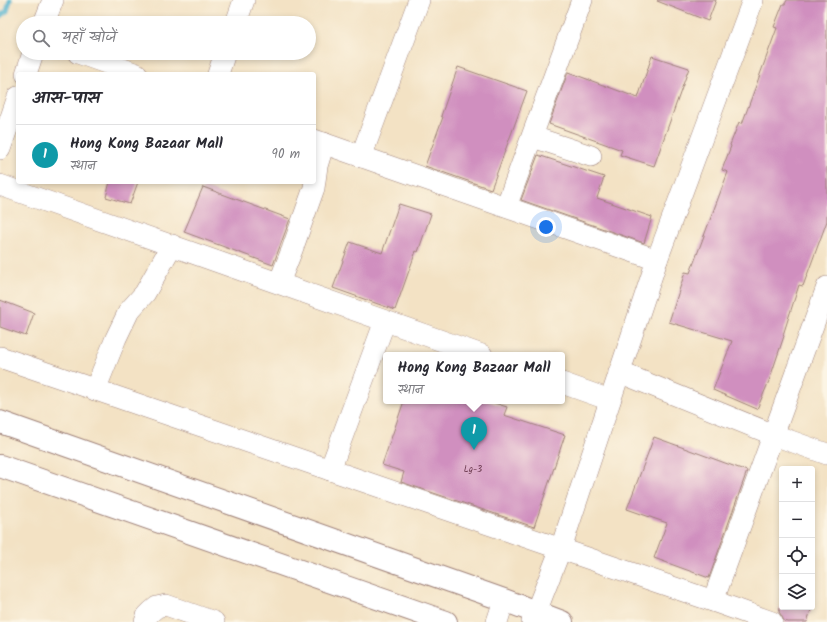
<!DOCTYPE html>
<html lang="hi">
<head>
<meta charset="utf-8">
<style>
  :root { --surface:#fff; --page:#f2f2f3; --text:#2b2b33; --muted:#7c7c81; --line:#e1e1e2; --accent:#1a73e8 }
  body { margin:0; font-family:Kalam,"Playpen Sans Deva",sans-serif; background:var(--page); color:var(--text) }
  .controls { position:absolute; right:12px; bottom:12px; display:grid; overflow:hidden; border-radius:4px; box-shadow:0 2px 6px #0003 }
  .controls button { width:36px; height:36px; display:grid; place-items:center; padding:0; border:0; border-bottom:1px solid var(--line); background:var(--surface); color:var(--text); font:20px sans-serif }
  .you { position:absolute; left:546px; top:227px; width:14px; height:14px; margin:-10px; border:3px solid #fff; border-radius:50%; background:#1a73e8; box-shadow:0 0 0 6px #1a73e833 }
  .badge { display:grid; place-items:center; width:26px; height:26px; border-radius:50%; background:var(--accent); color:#fff; font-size:13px; font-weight:700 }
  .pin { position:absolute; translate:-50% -33px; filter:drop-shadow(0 1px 2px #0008) }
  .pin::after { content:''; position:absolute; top:21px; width:14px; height:12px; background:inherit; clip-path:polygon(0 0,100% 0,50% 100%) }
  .popup { position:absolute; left:383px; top:352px; width:182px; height:52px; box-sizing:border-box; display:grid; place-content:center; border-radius:4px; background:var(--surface); filter:drop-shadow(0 1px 3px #0005); font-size:13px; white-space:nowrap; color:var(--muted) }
  .popup b { font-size:15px; color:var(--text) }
  .popup::after { content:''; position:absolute; left:50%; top:100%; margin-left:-8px; border:8px solid transparent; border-top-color:var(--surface) }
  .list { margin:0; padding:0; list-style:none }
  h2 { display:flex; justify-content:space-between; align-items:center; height:52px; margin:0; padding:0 16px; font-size:17px }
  h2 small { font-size:13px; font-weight:400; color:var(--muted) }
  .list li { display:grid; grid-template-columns:26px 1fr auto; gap:12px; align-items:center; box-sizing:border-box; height:60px; padding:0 16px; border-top:1px solid var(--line) }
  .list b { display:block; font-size:15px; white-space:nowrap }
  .list p { margin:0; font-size:13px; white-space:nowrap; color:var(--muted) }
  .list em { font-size:13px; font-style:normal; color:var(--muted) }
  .icon { flex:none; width:22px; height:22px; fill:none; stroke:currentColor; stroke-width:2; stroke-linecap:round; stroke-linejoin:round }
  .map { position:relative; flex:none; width:827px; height:622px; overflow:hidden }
  .search { position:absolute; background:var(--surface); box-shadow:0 2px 6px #0003; left:16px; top:16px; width:300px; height:44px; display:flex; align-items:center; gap:10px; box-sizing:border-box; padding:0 14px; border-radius:22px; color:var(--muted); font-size:15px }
  .panel { position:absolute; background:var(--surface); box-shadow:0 2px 6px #0003; left:16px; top:72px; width:300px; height:112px; border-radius:4px }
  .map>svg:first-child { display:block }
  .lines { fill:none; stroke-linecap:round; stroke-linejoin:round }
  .stream { stroke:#4eb1cd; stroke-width:5 }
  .building { fill:#d08fbf }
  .minor-casing { stroke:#9e8078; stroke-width:22 }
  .major-casing { stroke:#9e8078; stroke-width:24 }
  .minor { stroke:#fff; stroke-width:21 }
  .major { stroke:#fff; stroke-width:22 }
  .labels { text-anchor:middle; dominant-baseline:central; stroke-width:4; stroke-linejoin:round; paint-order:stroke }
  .number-label { font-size:9px; fill:#6c3b50 }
</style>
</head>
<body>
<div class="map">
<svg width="827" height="622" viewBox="0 0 827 622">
  <rect width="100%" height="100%" fill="#fcf5e5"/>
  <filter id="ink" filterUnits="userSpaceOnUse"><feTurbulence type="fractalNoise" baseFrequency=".025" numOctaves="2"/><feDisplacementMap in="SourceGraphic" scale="8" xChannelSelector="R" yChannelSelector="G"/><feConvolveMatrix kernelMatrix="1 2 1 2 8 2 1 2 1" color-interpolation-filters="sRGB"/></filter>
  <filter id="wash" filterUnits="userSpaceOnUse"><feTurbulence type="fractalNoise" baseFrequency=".012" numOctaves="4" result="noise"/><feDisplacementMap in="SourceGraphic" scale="16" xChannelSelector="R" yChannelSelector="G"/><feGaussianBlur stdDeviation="0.9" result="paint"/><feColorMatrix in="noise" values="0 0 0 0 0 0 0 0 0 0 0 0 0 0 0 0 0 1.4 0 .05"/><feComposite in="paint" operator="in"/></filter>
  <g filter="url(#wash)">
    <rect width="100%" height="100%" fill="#f3e2c4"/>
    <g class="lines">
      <!-- stream -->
      <path class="stream" d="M 0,16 L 7,11 L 10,0"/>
    </g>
    <g id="blocks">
      <!-- building -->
      <g class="building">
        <path d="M 658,0 L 716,0 L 708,21 L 657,1 Z"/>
        <path d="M 787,0 L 827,0 L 827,221 L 803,286 L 799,285 L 783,335 L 784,336 L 769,381 L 757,409 L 713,390 L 732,341 L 669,322 L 685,272 L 690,273 L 728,172 L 722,170 L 731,146 L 730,145 L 739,122 L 742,124 L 777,28 L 774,27 L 783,4 L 785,4 Z"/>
        <path d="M 652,56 L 689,68 L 654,166 L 620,155 L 622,150 L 549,124 L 568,72 L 638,98 Z"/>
        <path d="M 458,67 L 527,91 L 491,189 L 425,166 L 443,117 L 441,116 Z"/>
        <path d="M 538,155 L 604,177 L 597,198 L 652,217 L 644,243 L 521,200 Z"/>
        <path d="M 110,182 L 138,182 L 130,204 L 106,197 Z"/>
        <path d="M 203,187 L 290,219 L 273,265 L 184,232 Z"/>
        <path d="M 399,204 L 431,214 L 418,252 L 416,251 L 395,310 L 333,288 L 350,242 L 382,253 Z"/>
        <path d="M 0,300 L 34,313 L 26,336 L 0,327 Z"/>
        <path d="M 404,401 L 488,401 L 507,407 L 504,415 L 565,435 L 534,527 L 401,482 L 404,472 L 382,465 Z"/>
        <path d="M 654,437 L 747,471 L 709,578 L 654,558 L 667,523 L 627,509 Z"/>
        <path d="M 780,607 L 812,607 L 807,622 L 788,622 L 784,621 L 781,615 L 779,612 Z"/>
      </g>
    </g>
  </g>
  <g filter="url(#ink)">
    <use href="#blocks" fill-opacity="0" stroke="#9e8078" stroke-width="1"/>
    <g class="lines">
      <defs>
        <g id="minor">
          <path d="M 44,23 L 53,0"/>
          <path d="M 236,23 L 244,0"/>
          <path d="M 78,53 L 137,74"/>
          <path d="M 26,74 L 33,53"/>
          <path d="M 218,74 L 225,53"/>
          <path d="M 533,137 L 591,156"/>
          <path d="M 314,140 L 657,260"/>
          <path d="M 0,149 L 18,97"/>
          <path d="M 361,157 L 419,0"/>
          <path d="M 0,185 L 482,355"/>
          <path d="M 506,207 L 582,0"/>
          <path d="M 279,283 L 292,250 L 314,188 L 317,166 L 324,143"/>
          <path d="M 0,357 L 713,601 L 772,622"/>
          <path d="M 619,372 L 774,435 L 827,454"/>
          <path d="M 562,383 L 610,400"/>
          <path d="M 95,390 L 116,338 L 129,311 L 145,293 L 172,245"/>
          <path d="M 330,470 L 385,321"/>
          <path d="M 713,601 L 827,287"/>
          <path d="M 145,622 L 147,616 L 152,611 L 157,607 L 166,605 L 214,622"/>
          <path d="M 497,622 L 504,600"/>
          <path d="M 532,622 L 561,548 L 657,260 L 753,0"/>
        </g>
        <g id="major">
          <path d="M 0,422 L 504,600 L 562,622"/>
          <path d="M 0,466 L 446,622"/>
        </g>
      </defs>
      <!-- minor casing -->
      <use href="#minor" class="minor-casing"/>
      <!-- major casing -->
      <use href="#major" class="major-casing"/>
      <!-- minor -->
      <use href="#minor" class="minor"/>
      <!-- major -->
      <use href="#major" class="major"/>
    </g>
  </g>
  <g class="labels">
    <!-- number labels -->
    <g class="number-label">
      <text x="473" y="469">Lg-3</text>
    </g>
  </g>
</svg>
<div class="controls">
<button>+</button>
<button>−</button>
<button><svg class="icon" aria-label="locate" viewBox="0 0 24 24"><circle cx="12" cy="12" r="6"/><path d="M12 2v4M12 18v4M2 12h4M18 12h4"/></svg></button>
<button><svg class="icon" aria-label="layers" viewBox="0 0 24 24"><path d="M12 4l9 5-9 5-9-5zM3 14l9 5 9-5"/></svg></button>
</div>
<div class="you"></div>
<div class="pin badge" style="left:474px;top:450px;background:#0f9aa8">1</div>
<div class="popup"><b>Hong Kong Bazaar Mall</b>स्थान</div>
<div class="search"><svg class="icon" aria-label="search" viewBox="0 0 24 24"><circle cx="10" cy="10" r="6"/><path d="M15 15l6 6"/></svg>यहाँ खोजें</div>
<section class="panel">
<h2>आस-पास<small></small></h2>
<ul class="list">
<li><span class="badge" style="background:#0f9aa8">1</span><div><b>Hong Kong Bazaar Mall</b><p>स्थान</p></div><em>90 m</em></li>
</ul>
</section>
</div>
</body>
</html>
